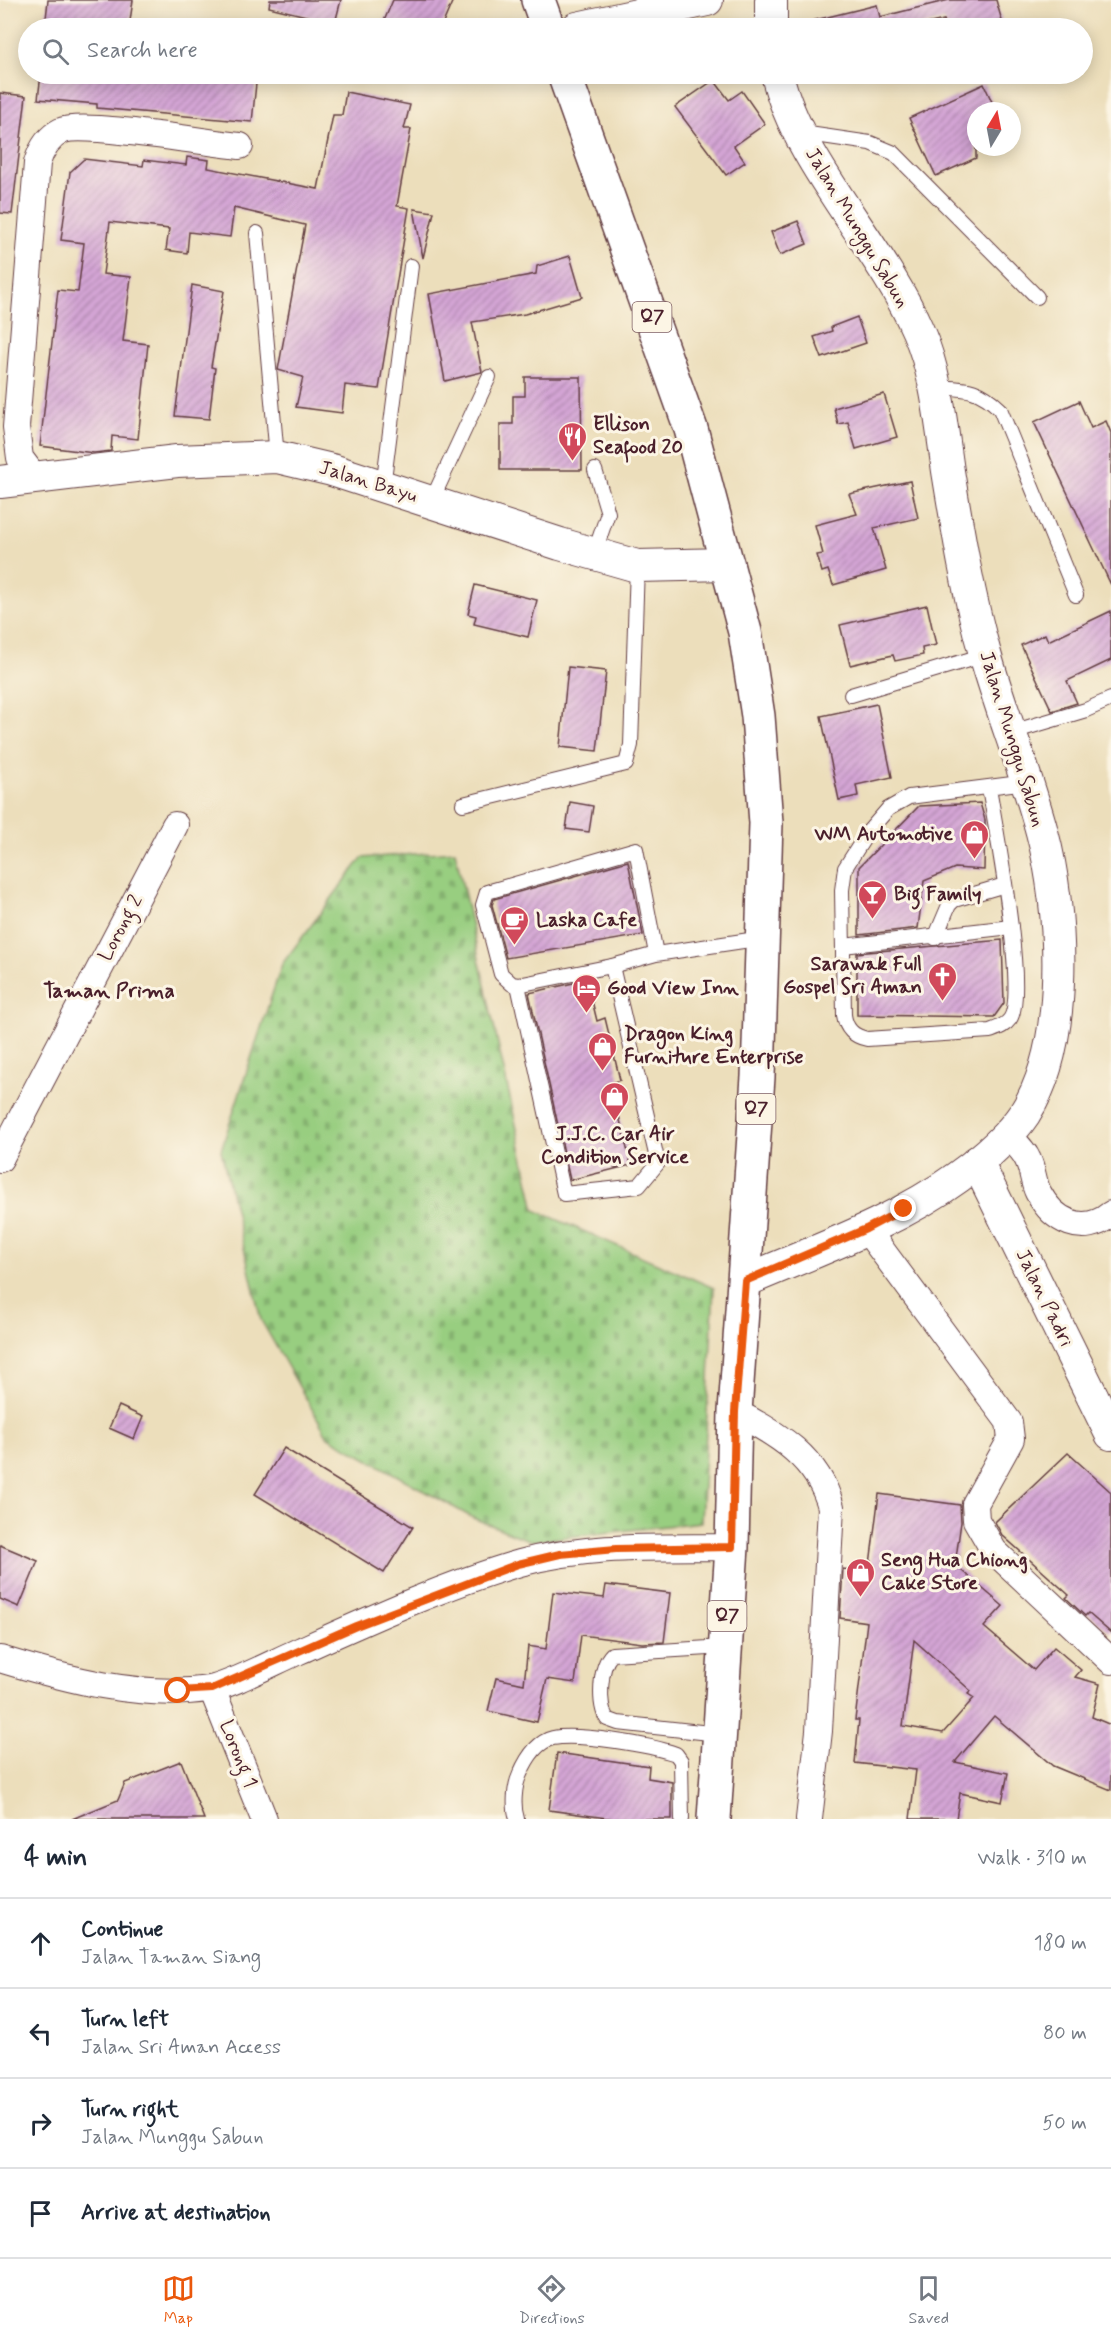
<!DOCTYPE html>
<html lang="en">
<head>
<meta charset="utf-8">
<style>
  :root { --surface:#fff; --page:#f6f6f7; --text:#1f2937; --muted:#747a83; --line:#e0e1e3; --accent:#ea580c }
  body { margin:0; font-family:Mynerve,sans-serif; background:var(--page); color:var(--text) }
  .compass { position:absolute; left:967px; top:102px; width:54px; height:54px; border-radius:50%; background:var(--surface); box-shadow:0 3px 15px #0003; rotate:10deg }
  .stop { position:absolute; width:18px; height:18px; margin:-14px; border:4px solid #ea580c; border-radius:50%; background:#fff }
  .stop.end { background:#ea580c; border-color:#fff; box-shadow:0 2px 6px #0008 }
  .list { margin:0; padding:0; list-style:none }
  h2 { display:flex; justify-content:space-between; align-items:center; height:78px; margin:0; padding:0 24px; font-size:26px }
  h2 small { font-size:20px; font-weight:400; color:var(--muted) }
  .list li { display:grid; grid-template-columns:39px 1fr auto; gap:18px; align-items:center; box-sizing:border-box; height:90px; padding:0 24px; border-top:2px solid var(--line) }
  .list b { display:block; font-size:22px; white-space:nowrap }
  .list p { margin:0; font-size:20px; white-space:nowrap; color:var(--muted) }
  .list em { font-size:20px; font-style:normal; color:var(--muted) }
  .icon { flex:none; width:33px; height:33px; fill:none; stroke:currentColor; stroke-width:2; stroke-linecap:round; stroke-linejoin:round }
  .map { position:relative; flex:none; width:1111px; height:1819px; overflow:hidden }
  .search { position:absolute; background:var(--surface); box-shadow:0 3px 15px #0003; left:18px; right:18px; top:18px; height:66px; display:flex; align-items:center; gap:15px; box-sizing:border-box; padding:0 21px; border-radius:33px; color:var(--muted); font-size:22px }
  .sheet { height:438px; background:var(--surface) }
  nav { display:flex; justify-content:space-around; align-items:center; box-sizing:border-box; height:84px; border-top:2px solid var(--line); background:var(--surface); font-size:16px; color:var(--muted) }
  nav a { display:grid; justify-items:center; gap:3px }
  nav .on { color:var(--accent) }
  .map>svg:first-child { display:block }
  .cemetery { fill:url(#cemetery-stones); stroke:#717656; stroke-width:1.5 }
  .building { fill:url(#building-hatch); fill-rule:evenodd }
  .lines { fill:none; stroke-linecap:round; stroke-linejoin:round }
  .service-casing { stroke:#623c41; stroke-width:16 }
  .minor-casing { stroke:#623c41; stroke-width:28 }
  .tertiary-casing { stroke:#623c41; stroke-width:34 }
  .primary-casing { stroke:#623c41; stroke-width:36 }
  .service { stroke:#fff; stroke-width:14 }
  .minor { stroke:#fff; stroke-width:26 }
  .tertiary { stroke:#fff; stroke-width:32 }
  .primary { stroke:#fff; stroke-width:33 }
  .route { stroke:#ea580c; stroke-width:8 }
  .labels { text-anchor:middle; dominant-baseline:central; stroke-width:6; stroke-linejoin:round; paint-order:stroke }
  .shield { fill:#fcf5e5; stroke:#7f5f63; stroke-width:1.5 }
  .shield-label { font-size:18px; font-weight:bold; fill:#4a1f2b }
  .street-label { font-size:20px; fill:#4a1f2b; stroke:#fcf5e5 }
  .poi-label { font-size:20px; font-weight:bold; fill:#4a1f2b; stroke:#fcf5e5; text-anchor:start }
  .neighbourhood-label { font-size:21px; font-weight:bold; fill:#4a1f2b; stroke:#fcf5e5 }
</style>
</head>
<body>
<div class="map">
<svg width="1111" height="1819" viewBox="0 0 1111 1819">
  <defs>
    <pattern id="cemetery-stones" width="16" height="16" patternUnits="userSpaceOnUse" patternTransform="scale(1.5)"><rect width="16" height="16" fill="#98ce80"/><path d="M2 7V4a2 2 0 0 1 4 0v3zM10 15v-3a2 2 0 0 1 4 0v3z" fill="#84b06f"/></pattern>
    <pattern id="building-hatch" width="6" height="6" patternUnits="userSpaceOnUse" patternTransform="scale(1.5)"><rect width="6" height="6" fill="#d4a5d5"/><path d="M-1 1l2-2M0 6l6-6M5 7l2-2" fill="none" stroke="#ae86ad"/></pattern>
  </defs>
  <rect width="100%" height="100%" fill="#fcf5e5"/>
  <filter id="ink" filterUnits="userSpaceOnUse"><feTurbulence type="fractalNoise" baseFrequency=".0167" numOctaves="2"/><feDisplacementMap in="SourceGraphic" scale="12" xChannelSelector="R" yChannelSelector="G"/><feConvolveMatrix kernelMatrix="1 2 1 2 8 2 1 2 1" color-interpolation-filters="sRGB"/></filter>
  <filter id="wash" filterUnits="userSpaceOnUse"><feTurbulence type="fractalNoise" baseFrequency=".008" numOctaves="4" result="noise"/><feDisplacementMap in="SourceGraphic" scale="24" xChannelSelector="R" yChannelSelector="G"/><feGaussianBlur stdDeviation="1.35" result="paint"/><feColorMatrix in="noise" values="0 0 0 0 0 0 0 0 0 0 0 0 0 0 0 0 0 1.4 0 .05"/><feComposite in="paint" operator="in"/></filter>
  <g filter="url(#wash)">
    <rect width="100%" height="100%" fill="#ecdebb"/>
    <!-- cemetery -->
    <path class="cemetery" d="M 455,851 L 535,1210 L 714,1288 L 701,1522 L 531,1541 L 473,1518 L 328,1437 L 261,1320 L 221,1150 L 282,964 L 362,858 Z"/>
    <g id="blocks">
      <!-- building -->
      <g class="building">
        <path d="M 48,0 L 133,0 L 129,28 L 45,28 Z"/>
        <path d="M 270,0 L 341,0 L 335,23 L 269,7 Z"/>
        <path d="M 393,0 L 453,0 L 441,28 L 381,28 Z"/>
        <path d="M 949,0 L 996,0 L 1004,28 L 947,28 L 944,20 L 910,28 L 808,28 L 807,22 L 877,5 L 880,17 Z"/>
        <path d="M 41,74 L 257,74 L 252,122 L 97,108 L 97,104 L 38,99 Z"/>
        <path d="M 714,80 L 729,100 L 742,91 L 765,124 L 734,146 L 745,162 L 726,175 L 675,107 Z"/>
        <path d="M 984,84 L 996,111 L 976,111 L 976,158 L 936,176 L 909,118 Z"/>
        <path d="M 346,92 L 410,105 L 404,129 L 411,129 L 397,206 L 409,208 L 379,389 L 345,385 L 342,413 L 296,407 L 303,377 L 278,370 L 305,225 L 234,208 L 230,237 L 189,232 L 187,253 L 166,250 L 169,229 L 110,222 L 103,274 L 131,277 L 123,341 L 148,344 L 138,439 L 112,436 L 111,451 L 94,453 L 40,446 L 58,290 L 78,292 L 84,243 L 61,240 L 70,172 L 84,159 L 143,166 L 144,160 L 186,165 L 187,157 L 209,160 L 208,168 L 318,189 L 333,115 L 342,115 Z"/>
        <path d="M 0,93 L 26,96 L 12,214 L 0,213 Z"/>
        <path d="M 414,209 L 434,212 L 423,258 Z"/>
        <path d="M 798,221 L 807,244 L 780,255 L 771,232 Z"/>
        <path d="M 570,256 L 582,297 L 525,314 L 472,322 L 482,372 L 445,381 L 429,294 L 536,274 L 537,266 Z"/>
        <path d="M 192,285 L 224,291 L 211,367 L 215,368 L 209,419 L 175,416 Z"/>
        <path d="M 857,317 L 866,343 L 822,358 L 814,337 L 832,331 L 831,327 Z"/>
        <path d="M 525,377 L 581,377 L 582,470 L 500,470 L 500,424 L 513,424 L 513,396 L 525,396 Z"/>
        <path d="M 884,394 L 897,437 L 856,449 L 848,422 L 838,424 L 834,408 Z"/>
        <path d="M 1079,401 L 1091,428 L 1106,421 L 1111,433 L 1111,585 L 1034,422 Z"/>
        <path d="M 910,481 L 918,518 L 874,528 L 886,570 L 833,585 L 828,570 L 822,572 L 817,555 L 823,554 L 815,525 L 857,514 L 849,494 Z"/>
        <path d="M 475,585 L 537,600 L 528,637 L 474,624 L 476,616 L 468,614 Z"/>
        <path d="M 927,605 L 936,645 L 922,648 L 923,655 L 895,661 L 893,655 L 850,665 L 840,625 Z"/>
        <path d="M 1111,611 L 1111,660 L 1067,681 L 1077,703 L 1052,711 L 1021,645 L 1045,634 L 1048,641 Z"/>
        <path d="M 568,667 L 606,671 L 597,751 L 560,747 Z"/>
        <path d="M 877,704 L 892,777 L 856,785 L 858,796 L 839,800 L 821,716 Z"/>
        <path d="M 570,802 L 593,806 L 589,832 L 566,829 Z"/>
        <path d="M 980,803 L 985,820 L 984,870 L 955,868 L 924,881 L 918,928 L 859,935 L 859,867 L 919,806 Z"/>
        <path d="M 628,861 L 643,935 L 506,958 L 492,905 L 494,899 Z"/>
        <path d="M 1002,940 L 1004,1003 L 994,1017 L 857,1015 L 857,953 Z"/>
        <path d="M 587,980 L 597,1021 L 605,1018 L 620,1080 L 611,1083 L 631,1165 L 570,1180 L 529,993 Z"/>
        <path d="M 119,1406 L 143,1417 L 134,1439 L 109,1428 Z"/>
        <path d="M 284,1448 L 413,1527 L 384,1573 L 255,1494 Z"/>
        <path d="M 1068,1453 L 1111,1492 L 1111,1633 L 1088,1613 L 1085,1616 L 1066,1598 L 1069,1595 L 1002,1535 L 995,1522 Z"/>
        <path d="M 879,1494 L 960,1505 L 961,1522 L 955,1565 L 1003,1606 L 984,1627 L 1034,1670 L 1054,1647 L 1081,1670 L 1075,1677 L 1100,1684 L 1092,1717 L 1111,1725 L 1111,1790 L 1053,1766 L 994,1716 L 955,1762 L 1008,1773 L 1002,1802 L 960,1793 L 956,1819 L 910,1819 L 916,1770 L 855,1763 L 859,1720 L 855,1720 L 867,1622 L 840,1618 L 843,1569 L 869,1572 ZM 914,1640 L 971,1691 L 968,1694 L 974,1698 L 943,1733 L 903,1726 Z"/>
        <path d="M 0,1545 L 38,1561 L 19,1607 L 0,1599 Z"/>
        <path d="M 606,1585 L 670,1593 L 664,1642 L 642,1643 L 581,1635 L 575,1683 L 547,1679 L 537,1722 L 488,1711 L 496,1678 L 524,1684 L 528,1646 L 546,1649 L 553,1592 L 604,1598 Z"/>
        <path d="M 557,1753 L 649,1766 L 648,1778 L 672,1782 L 672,1819 L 614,1819 L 549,1810 Z"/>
        <path d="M 181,1761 L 204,1819 L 72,1819 L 118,1800 L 125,1783 Z"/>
      </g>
    </g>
  </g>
  <g filter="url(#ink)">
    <use href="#blocks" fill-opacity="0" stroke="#623c41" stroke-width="1.5"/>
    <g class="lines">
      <defs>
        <g id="service">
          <path d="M 802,133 L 870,143 L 894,153 L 1037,297"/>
          <path d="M 257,233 L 277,457"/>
          <path d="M 935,387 C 965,389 977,387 1000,409 L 1076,595"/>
          <path d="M 383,487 L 411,266"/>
          <path d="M 431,502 L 489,377"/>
          <path d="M 594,554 L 608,513 L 595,470"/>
          <path d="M 851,695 L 985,655"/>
          <path d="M 1012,732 L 1086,710 L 1111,699"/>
          <path d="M 989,787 C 995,825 1028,993 1010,1019 C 1005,1026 998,1028 990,1031 L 867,1039 C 853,1036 846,1029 844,1015 L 842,890 L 845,868 L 868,832 L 888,809 L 909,797 L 1027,782"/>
          <path d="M 463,804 L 626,764 L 631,745 L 637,566"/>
          <path d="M 935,938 L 949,905 L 954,900 L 1005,885"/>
          <path d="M 843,946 L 1011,927"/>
          <path d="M 656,954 L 636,849 L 487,892 L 483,905 L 501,974 L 512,984 L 518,985 L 612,966 L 656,954 L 763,938"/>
          <path d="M 518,985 L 564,1194 L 639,1186 L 658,1163 L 612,966"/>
          <path d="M 719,1734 L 618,1723 L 607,1719 C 598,1705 599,1667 612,1654 L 725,1647"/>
          <path d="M 517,1819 C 513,1807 514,1786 520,1774 C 526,1760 536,1742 553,1738 C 578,1733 651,1745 676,1754 L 681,1761 L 682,1819"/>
        </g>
        <g id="minor">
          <path d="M 35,478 L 20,458 L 16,427 L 37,163 C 41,150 47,138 61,131 C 82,121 208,143 240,146"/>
          <path d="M 1007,1135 C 1014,1142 1024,1150 1028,1160 C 1033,1170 1033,1182 1038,1192 C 1053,1221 1083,1237 1111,1214"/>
          <path d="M 0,1159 L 175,825"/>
          <path d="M 866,1229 L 1009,1422 L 1011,1439 L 975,1504 L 976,1520 L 994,1551 L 1111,1661"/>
          <path d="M 735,1412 C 778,1434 818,1458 831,1507 L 819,1731 L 809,1819"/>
          <path d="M 0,1659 C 66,1679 140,1699 209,1689 C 229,1686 276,1661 297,1652 C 366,1621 447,1584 520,1563 C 589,1544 661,1548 732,1547"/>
          <path d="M 212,1689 L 264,1819"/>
        </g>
        <g id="tertiary">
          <path d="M 577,28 L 707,0"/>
          <path d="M 771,28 L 771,0"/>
          <path d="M 0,482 L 177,461 L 277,457 L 332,470 L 560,544 L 637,566 L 728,564"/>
          <path d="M 977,1162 L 1111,1434"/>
          <path d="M 745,1281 C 817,1250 895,1223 958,1177 C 982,1160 1009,1137 1025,1113 C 1070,1042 1063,909 1042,832 C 1026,772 1002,714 985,654 C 968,594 958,532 948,471 C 941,424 937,374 918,331 C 881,245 797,162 777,74"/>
        </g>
        <g id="primary">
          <path d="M 538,0 L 548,28"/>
          <path d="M 564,74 L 691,429 L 745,632 L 758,716 L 766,823 L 758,1077 L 735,1412 L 732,1547 L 714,1819"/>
        </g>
      </defs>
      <!-- service casing -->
      <use href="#service" class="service-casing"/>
      <!-- minor casing -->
      <use href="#minor" class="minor-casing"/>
      <!-- tertiary casing -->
      <use href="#tertiary" class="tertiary-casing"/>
      <!-- primary casing -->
      <use href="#primary" class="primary-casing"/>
      <!-- service -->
      <use href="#service" class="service"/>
      <!-- minor -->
      <use href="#minor" class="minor"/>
      <!-- tertiary -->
      <use href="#tertiary" class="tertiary"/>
      <!-- primary -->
      <use href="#primary" class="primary"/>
    </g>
  </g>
  <g class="lines" filter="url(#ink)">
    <!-- route -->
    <path class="route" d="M 178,1691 L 212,1689 L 356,1626 L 518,1564 L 560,1554 L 616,1549 L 732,1547 L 735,1412 L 745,1281 L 866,1229 L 904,1209"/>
  </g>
  <!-- icons -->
  <defs>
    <symbol id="restaurant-pin" viewBox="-11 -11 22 30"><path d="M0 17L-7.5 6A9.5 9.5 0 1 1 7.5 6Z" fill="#d1495b" stroke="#fcf5e5"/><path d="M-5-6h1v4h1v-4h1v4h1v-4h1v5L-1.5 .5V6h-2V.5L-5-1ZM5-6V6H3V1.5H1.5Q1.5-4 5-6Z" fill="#fff"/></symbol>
    <symbol id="shop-pin" viewBox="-11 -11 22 30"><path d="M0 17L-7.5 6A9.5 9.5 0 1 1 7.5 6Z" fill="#d1495b" stroke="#fcf5e5"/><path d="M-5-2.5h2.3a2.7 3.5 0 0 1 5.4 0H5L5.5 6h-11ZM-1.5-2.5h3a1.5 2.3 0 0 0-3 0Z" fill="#fff"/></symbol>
    <symbol id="bar-pin" viewBox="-11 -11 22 30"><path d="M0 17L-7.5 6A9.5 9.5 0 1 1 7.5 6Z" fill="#d1495b" stroke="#fcf5e5"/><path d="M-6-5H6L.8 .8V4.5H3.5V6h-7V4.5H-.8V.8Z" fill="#fff"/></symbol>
    <symbol id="cafe-pin" viewBox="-11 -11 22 30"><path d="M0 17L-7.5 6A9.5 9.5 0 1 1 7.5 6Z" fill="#d1495b" stroke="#fcf5e5"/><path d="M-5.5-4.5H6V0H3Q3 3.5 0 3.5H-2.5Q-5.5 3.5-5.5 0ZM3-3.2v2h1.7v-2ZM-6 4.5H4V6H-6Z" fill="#fff"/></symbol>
    <symbol id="church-pin" viewBox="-11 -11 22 30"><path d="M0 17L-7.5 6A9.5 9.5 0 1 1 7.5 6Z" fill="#d1495b" stroke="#fcf5e5"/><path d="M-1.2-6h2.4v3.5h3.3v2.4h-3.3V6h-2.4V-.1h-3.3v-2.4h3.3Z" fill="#fff"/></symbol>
    <symbol id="hotel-pin" viewBox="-11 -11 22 30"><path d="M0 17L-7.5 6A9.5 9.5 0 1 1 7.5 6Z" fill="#d1495b" stroke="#fcf5e5"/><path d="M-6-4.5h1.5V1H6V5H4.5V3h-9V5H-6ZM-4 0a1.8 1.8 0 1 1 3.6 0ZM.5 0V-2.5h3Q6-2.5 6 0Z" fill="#fff"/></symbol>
  </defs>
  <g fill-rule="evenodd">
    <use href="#restaurant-pin" x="556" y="420" width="33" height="45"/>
    <use href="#shop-pin" x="958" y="818" width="33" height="45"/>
    <use href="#bar-pin" x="856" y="878" width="33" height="45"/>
    <use href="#cafe-pin" x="498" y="904" width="33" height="45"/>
    <use href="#church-pin" x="926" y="960" width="33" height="45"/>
    <use href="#hotel-pin" x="570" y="972" width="33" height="45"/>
    <use href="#shop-pin" x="586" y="1030" width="33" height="45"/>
    <use href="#shop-pin" x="598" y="1080" width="33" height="45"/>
    <use href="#shop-pin" x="844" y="1556" width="33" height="45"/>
  </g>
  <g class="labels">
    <!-- shield labels -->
    <g class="shield">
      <rect x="632.5" y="302" width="39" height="30" rx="4.5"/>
      <rect x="736.5" y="1094" width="39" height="30" rx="4.5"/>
      <rect x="707.5" y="1601" width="39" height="30" rx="4.5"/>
    </g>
    <g class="shield-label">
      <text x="652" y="317">Q7</text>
      <text x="756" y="1109">Q7</text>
      <text x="727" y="1616">Q7</text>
    </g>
    <!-- street labels -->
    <g class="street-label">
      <text transform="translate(857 228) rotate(59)">Jalan Munggu Sabun</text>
      <text transform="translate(368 482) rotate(17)">Jalan Bayu</text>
      <text transform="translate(1012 739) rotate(73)">Jalan Munggu Sabun</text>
      <text transform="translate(121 928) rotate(-62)">Lorong 2</text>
      <text transform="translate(1044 1298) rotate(64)">Jalan Padri</text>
      <text transform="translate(238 1754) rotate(68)">Lorong 1</text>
    </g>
    <!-- poi labels -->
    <g class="poi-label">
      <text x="593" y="424">Ellison<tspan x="593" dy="23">Seafood 20</tspan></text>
      <text x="953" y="834" text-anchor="end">WM Automotive</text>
      <text x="894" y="894">Big Family</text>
      <text x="536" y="920">Laska Cafe</text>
      <text x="922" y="964" text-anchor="end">Sarawak Full<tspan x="922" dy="23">Gospel Sri Aman</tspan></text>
      <text x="607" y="988">Good View Inn</text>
      <text x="624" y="1034">Dragon King<tspan x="624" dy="23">Furniture Enterprise</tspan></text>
      <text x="615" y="1134" text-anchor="middle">J.J.C. Car Air<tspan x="615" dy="23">Condition Service</tspan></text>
      <text x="881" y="1560">Seng Hua Chiong<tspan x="881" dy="23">Cake Store</tspan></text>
    </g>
    <!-- neighbourhood labels -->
    <g class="neighbourhood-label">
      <text x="109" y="991">Taman Prima</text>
    </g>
  </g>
</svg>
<svg class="compass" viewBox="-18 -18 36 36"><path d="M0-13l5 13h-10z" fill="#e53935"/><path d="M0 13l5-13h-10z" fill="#747a83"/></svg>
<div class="stop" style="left:178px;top:1691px"></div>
<div class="stop end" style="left:904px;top:1209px"></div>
<div class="search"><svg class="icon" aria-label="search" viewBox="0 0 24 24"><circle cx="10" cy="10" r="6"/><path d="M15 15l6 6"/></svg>Search here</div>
</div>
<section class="sheet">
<h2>4 min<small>Walk · 310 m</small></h2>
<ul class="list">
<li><svg class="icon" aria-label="ahead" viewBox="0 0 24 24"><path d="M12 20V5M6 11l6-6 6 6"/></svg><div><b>Continue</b><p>Jalan Taman Siang</p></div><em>180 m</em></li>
<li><svg class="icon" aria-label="left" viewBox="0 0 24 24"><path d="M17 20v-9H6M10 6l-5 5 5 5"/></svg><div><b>Turn left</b><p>Jalan Sri Aman Access</p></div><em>80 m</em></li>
<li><svg class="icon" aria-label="right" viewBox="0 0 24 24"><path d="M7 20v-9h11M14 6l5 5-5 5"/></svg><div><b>Turn right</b><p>Jalan Munggu Sabun</p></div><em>50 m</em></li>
<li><svg class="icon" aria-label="arrive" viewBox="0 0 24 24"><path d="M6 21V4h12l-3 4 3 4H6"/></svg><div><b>Arrive at destination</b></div></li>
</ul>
</section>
<nav>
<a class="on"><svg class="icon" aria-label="map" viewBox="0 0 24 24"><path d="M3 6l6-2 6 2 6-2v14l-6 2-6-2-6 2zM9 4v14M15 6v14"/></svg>Map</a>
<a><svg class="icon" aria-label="directions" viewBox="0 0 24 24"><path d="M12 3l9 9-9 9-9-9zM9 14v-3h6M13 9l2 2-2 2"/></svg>Directions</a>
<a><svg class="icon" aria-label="saved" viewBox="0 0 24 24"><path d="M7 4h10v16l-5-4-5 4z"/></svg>Saved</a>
</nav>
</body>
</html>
